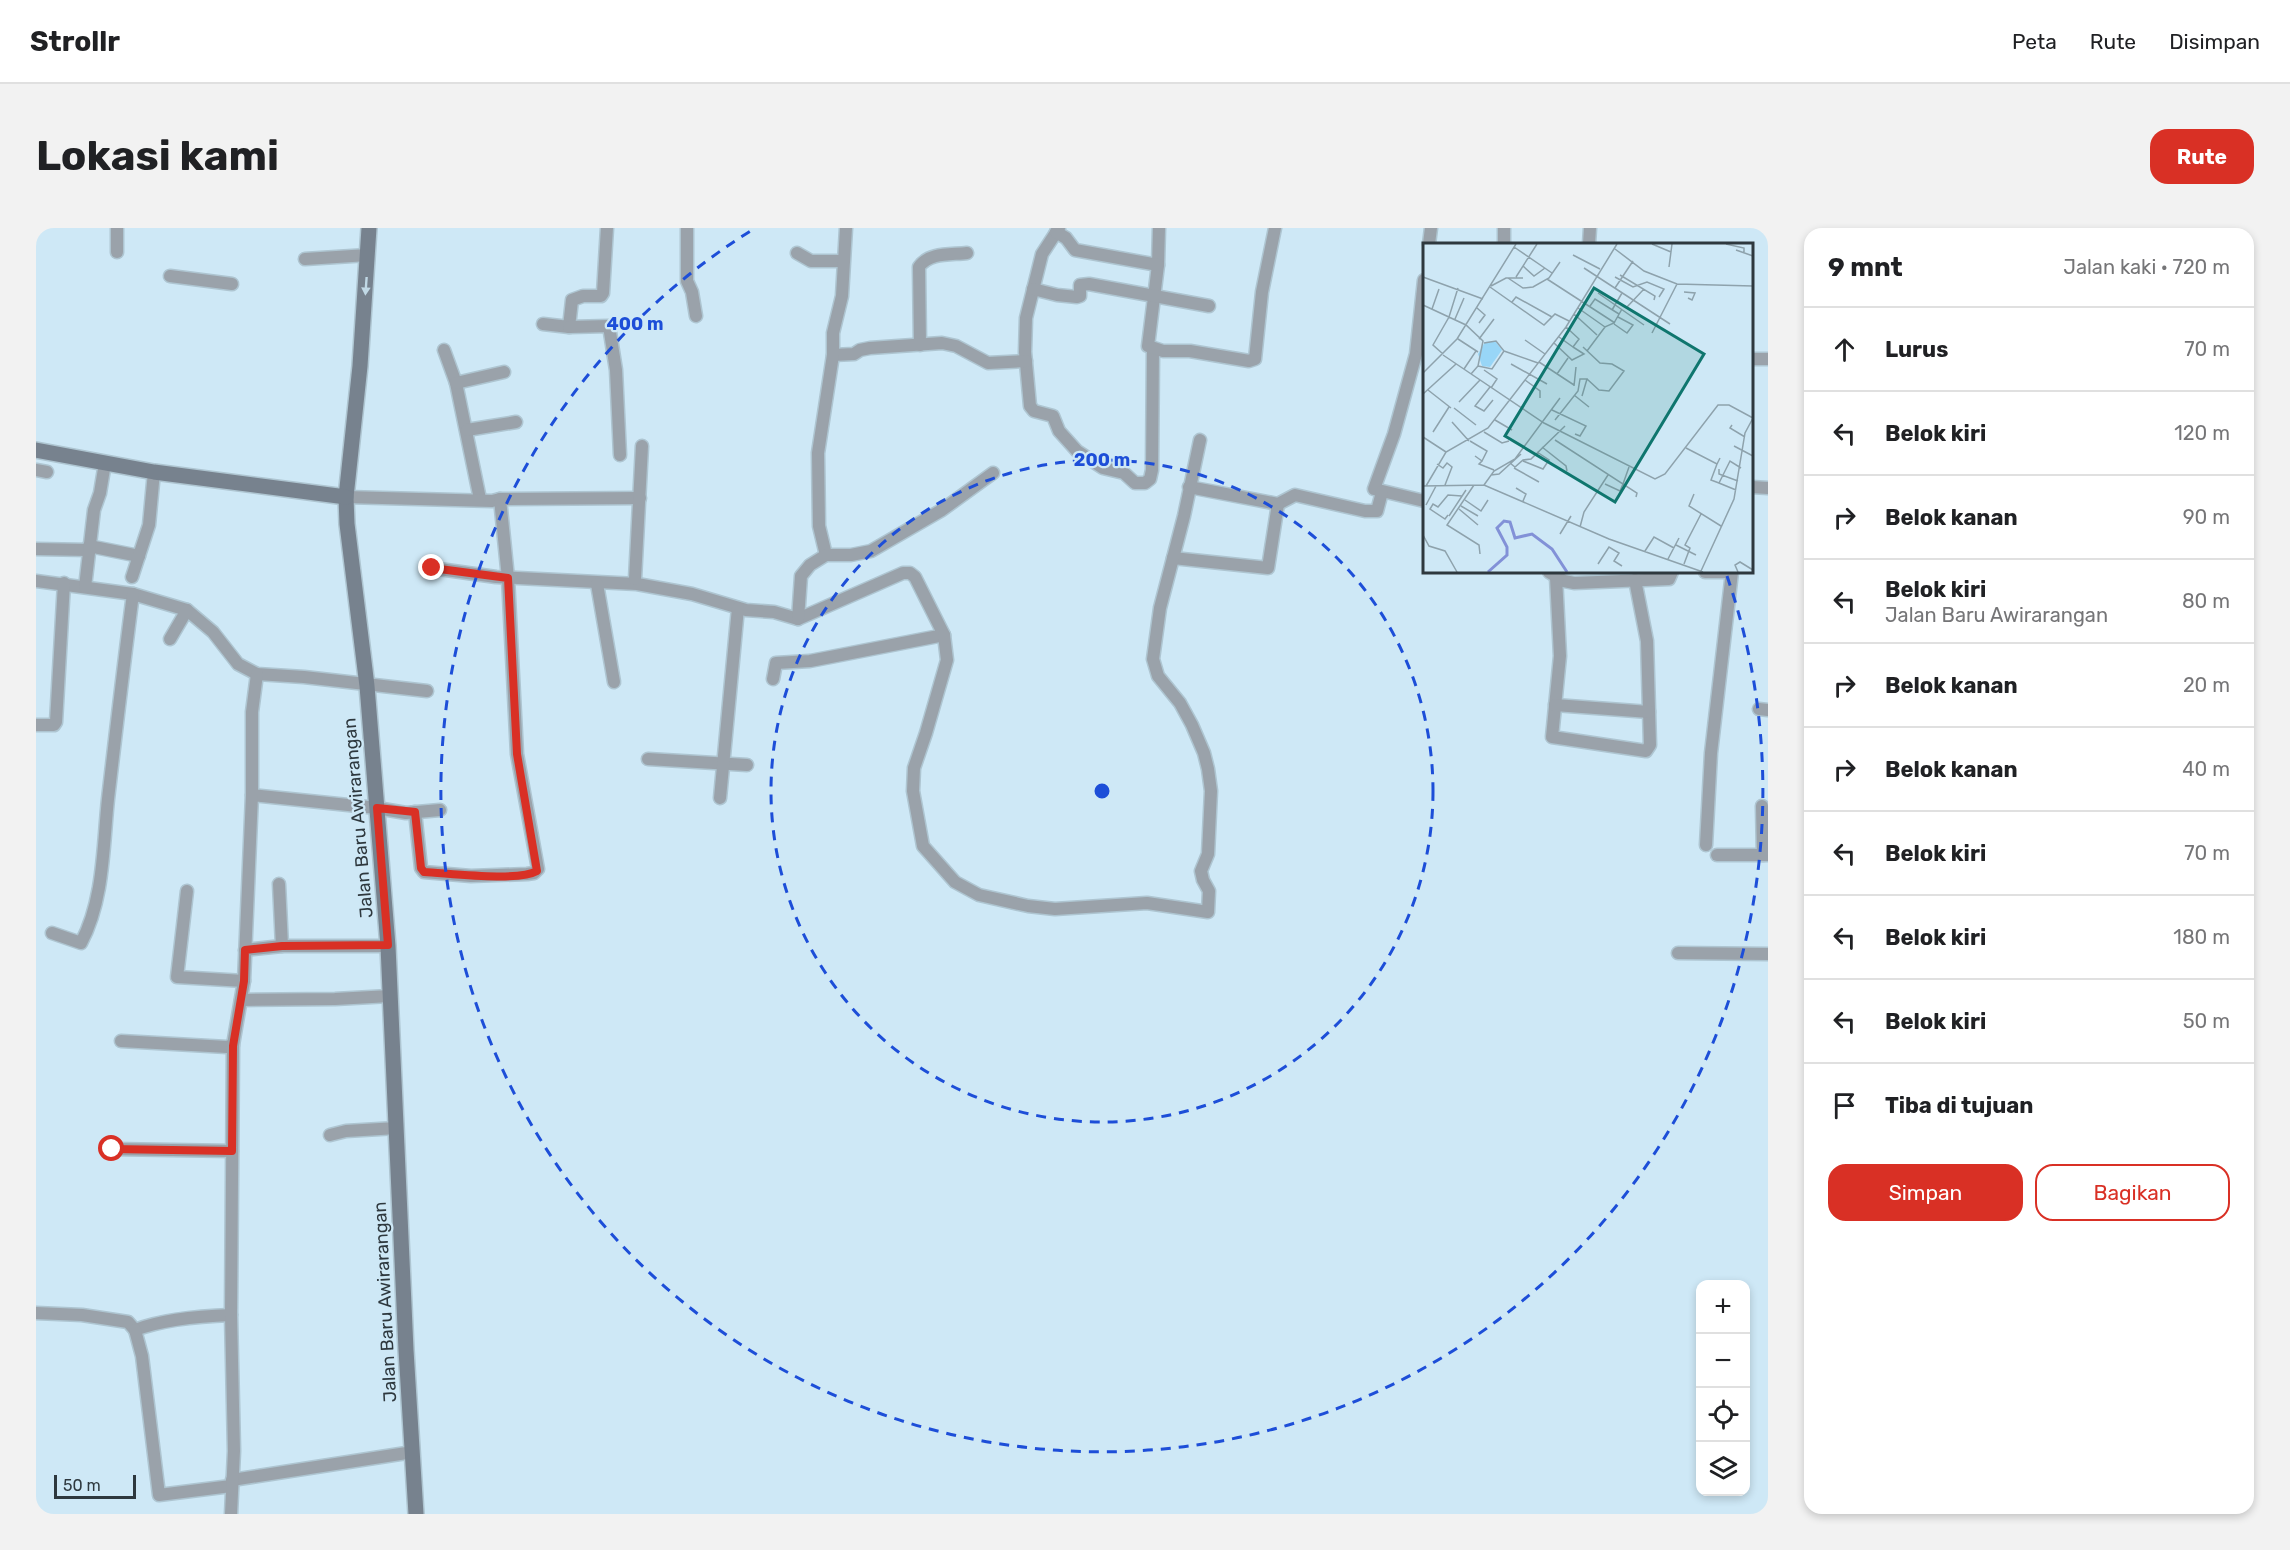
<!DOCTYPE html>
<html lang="id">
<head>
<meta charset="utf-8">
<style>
  :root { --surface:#fff; --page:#f2f2f2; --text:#202124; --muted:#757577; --line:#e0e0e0; --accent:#d93025 }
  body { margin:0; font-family:Rubik,sans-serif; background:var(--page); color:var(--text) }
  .controls { position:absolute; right:18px; bottom:18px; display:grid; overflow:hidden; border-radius:12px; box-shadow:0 3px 9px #0003 }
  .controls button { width:54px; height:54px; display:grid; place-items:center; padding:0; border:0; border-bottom:2px solid var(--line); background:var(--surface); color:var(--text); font:30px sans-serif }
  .scale { position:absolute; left:18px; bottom:15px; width:82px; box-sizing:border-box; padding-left:6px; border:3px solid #2e383e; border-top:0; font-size:16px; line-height:21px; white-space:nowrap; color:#2e383e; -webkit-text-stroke:4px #cee8f6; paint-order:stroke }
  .stop { position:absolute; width:18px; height:18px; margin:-14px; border:4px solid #d93025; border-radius:50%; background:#fff }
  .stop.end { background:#d93025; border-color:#fff; box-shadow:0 2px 6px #0008 }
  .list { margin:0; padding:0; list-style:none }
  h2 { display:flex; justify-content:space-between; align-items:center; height:78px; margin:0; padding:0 24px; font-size:26px }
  h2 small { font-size:20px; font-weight:400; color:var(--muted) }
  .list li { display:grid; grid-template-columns:39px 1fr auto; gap:18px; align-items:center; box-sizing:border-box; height:84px; padding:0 24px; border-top:2px solid var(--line) }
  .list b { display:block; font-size:22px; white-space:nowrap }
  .list p { margin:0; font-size:20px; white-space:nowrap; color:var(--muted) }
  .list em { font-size:20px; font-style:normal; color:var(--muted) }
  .actions { display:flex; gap:12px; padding:18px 24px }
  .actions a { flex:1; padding:14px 0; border:2px solid var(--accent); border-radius:18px; text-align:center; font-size:21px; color:var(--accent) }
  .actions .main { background:var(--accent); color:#fff }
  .icon { flex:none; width:33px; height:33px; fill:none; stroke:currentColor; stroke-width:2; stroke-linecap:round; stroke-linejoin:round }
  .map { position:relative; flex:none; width:1732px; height:1286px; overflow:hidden; border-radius:18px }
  header { display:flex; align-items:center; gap:36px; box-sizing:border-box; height:84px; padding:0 30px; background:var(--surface); border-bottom:2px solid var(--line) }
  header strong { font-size:28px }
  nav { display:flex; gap:33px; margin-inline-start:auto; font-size:21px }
  .intro { display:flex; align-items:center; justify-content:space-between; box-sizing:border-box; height:144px; padding:0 36px }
  h1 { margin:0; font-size:42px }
  .button { padding:15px 27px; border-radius:18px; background:var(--accent); color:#fff; font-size:21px; font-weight:700 }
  main { display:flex; gap:36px; padding:0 36px }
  aside { flex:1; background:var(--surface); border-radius:18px; box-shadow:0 3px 9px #0003 }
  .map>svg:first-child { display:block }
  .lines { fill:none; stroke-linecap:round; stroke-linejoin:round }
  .street-casing { stroke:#aec5d1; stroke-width:15 }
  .secondary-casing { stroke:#aec5d1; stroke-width:18 }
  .street { stroke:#9aa2aa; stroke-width:12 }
  .secondary { stroke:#77828e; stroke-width:15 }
  .oneway { fill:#c1d9e6 }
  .route { stroke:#d93025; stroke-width:8 }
  .ring { fill:none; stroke:#1d4ed8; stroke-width:3; stroke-dasharray:10 8 }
  .labels { text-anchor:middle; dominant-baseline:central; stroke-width:4.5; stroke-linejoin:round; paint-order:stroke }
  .street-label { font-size:18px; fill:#2e383e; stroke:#cee8f6 }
  .inset-river { fill:none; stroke:#8291d7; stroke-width:3 }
  .inset-road { fill:none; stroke:#8ea2ac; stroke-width:1.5 }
  .view { fill:#0f766e; fill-opacity:0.15; stroke:#0f766e; stroke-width:3 }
  .inset-edge { fill:none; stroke:#2e383e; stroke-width:3 }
  .centre { fill:#1d4ed8; stroke:#cee8f6; stroke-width:3 }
  .ring-label { font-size:18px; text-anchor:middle; font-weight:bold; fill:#1d4ed8; stroke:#cee8f6; stroke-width:4.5; stroke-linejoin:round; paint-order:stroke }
</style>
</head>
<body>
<header>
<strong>Strollr</strong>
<nav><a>Peta</a><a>Rute</a><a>Disimpan</a></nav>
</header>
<div class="intro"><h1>Lokasi kami</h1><a class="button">Rute</a></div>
<main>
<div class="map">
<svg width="1732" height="1286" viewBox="0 0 1732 1286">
  <rect width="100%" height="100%" fill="#cee8f6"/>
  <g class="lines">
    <defs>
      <g id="street">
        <path d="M 651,0 L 651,53 L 656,64 L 660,88"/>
        <path d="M 1023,0 L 1006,26 L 990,90 L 989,124 L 994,178 L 998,183 L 1017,188 L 1023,203 L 1041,223 L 1067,240 L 1088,245 L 1099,255 L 1109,255 L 1114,251 L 1116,242 L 1117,121"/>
        <path d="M 1123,0 L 1122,37 L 1112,118 L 1127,123 L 1154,123 L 1213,133 L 1219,131 L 1226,64 L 1239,0"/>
        <path d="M 1020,4 L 1030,10 L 1039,22 L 1122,37"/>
        <path d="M 1393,16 L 1395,0"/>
        <path d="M 1468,16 L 1468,0"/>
        <path d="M 1553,16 L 1554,0"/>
        <path d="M 81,24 L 81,0"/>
        <path d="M 761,25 L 775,33 L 807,33"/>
        <path d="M 269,31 L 332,27"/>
        <path d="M 134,48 L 196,56"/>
        <path d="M 1388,52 L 1380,126 L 1358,206 L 1338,261 L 1388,273"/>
        <path d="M 997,61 L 1021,67 L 1041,69 L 1044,68 L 1044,57 L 1053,56 L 1173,78"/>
        <path d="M 507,96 L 533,99 L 536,72 L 547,68 L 565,68 L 567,65 L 571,0"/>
        <path d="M 533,99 L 573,98 L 580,142 L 584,227"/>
        <path d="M 884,117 L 883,39 C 893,24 915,27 931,25"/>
        <path d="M 408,122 L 420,155 L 444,271"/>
        <path d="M 797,127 L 818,126 L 824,122 L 834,120 L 906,115 L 920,118 L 952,135 L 990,133"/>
        <path d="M 1716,131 L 1732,131"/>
        <path d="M 420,155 L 468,144"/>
        <path d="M 431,202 L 480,194"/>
        <path d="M 0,242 L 11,244"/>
        <path d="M 1153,259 L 1242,276 L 1259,267 L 1329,283 L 1341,283 L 1346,264"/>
        <path d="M 1716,259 L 1732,260"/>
        <path d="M 310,269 L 456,273 L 464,271 L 604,270"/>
        <path d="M 53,318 L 103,328"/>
        <path d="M 0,321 L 53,322"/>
        <path d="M 790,327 L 783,298 L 782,225 L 797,127 L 797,105 L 806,68 L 810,0"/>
        <path d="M 1137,330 L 1232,340 L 1242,276"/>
        <path d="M 396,340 L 460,349 L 601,356 L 656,366 L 710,382 L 738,384 L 762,391 L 867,345 L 874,345 L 879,349 L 908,407 L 774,433 L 740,435 L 737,451"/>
        <path d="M 1513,344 L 1528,353 L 1538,355 L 1633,351 L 1636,344"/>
        <path d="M 1669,344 L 1696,344"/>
        <path d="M 96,349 L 113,297 L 118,244"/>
        <path d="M 1520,349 L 1524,428 L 1516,509 L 1610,523 L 1614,517 L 1611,413 L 1599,352"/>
        <path d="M 599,351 L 606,218"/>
        <path d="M 0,353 L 97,366 L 151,382 L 177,404 L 202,436 L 221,446 L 268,449 L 391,463"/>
        <path d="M 561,356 L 578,454"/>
        <path d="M 49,359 L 58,282 L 64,265 L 69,235"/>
        <path d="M 762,391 L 765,348 L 774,337 L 790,327 L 815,327 L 835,323 L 906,282 L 957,245"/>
        <path d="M 908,407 L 911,432 L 890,505 L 878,540 L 877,563 L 887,618 L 919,654 L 943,667 L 992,678 L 1019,681 L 1111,675 L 1172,684 L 1173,663 L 1167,652 L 1165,643 L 1172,626 L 1175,563 L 1172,541 L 1168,525 L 1156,497 L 1144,475 L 1122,448 L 1117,431 L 1124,380 L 1148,288 L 1164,212"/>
        <path d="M 134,411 L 151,382"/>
        <path d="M 1519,477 L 1613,484"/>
        <path d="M 1723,481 L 1732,482"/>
        <path d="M 0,497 L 18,497 L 20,494 L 28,355"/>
        <path d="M 612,531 L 711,537"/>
        <path d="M 216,567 L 341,580 L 370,585 L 404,582"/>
        <path d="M 684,570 L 702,380"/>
        <path d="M 1726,578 L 1727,627"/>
        <path d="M 379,584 L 385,640 L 388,644 L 435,648 L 491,646 L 498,645 L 502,641 L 481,526 L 472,350 L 464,271"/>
        <path d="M 1670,617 L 1675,525 L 1696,344"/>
        <path d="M 1681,627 L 1732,627"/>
        <path d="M 243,656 L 246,718"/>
        <path d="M 151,663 L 141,749 L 208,753"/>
        <path d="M 16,705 L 45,715 C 68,672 67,618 72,571 C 80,503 88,434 97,366"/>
        <path d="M 209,722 L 246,718 L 352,718"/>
        <path d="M 1642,725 L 1732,726"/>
        <path d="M 205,772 L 299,771 L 354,768"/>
        <path d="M 85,813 L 191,819 L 197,817"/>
        <path d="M 294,907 L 310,903 L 361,900"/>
        <path d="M 76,921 L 196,923"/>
        <path d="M 0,1085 L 46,1087 L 92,1094 L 99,1102 C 128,1091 164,1088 195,1087"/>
        <path d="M 99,1102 L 106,1128 L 123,1267 L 195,1258"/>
        <path d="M 196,1252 L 377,1224"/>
        <path d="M 195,1286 L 198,1223 L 195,1087 L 197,817 L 208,753 L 216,567 L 216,484 L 221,446"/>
      </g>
      <g id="secondary">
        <path d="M 333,0 L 324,138 L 310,269 L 311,296 L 331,458 L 352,718 L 370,1122 L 380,1286"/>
        <path d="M 0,222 L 118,244 L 310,269"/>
      </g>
    </defs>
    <!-- street casing -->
    <use href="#street" class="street-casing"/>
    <!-- secondary casing -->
    <use href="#secondary" class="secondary-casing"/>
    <!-- street -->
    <use href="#street" class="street"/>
    <!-- secondary -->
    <use href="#secondary" class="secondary"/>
  </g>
  <!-- one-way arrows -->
  <defs><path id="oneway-solid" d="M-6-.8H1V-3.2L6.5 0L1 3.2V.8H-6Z" transform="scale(1.5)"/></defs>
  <use class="oneway" href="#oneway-solid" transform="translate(330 58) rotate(94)"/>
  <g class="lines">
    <!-- route -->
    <path class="route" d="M 76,921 L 196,923 L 197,818 L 208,753 L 209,722 L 246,718 L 352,717 L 341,580 L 379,584 L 385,640 L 388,644 C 412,645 482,654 501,643 L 481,526 L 472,350 L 396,340"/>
  </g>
  <!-- distance rings -->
  <g class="ring">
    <circle cx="1066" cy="563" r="331"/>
    <path d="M1691 348A661 661 0 1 1 716 2"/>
  </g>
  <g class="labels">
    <!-- street labels -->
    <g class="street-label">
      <text transform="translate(322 590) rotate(-95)">Jalan Baru Awirarangan</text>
      <text transform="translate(349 1074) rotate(-93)">Jalan Baru Awirarangan</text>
    </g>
  </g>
  <!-- overview -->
  <g transform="translate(1387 15)">
    <rect width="330" height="330" fill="#cee8f6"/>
    <path d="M 72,98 L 79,107 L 67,124 L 59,123 L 55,111 L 62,99 Z" fill="#98d6f7"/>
    <path class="inset-river" d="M 65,329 L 84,312 L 84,304 L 74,285 L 81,278 L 87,279 L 92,295 L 109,291 L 129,306 L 144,329"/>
    <path class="inset-road" d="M 229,1 L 248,9M 303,1 L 321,5 L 321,9M 91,4 L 129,30M 192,6 L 221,28 L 254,41 L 330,43M 313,7 L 330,13M 150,12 L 177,26M 100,23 L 111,33 L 122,25M 246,24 L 249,1M 161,25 L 247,81M 197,32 L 232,53 L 231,57M 0,34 L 60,56M 93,34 L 114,1M 192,34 L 210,44 L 224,39 L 241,46 L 236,54M 85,35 L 100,45 L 110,44 L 126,35 L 137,19M 124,36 L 192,80M 68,43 L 83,35 L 100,35M 67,44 L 121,82 L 132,71 L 146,78M 192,45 L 210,18M 261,49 L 272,50 L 269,57 L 265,55M 175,50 L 221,82M 89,59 L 93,54 L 129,74M 0,62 L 43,82 L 60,98 L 55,123 L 48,131M 167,63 L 172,56 L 196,71M 204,64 L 221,46M 54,65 L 62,72 L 56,80M 155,65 L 182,84 L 191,80 L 199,66M 9,66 L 16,46M 189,67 L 199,50M 151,71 L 174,92M 32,76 L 41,55M 191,81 L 204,90 L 210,82 L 195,74M 229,90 L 254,41M 136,94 L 150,104 L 156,96 L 143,84M 35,96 L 55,109M 56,96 L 71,76M 102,97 L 122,111M 131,100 L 149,117 L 161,111 L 150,104M 160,104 L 177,120 L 189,121 L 201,128 L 186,148 L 176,147 L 164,136M 81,108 L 115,120M 164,108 L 182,84M 20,111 L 10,102 L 26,74 L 35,45M 20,112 L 121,180 L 232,236 L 242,231 L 295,162 L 306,162 L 330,175M 116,119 L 151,142M 88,121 L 124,141M 55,123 L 69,126 L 81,108 L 73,98 L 61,100M 41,126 L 53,108M 61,127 L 74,136 L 68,145M 0,130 L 34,96 L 93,1M 134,131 L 145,115M 102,137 L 117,148 L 117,155M 151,143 L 153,124M 67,144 L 52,163 L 61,168 L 70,157M 5,147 L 28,165M 0,151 L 33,121M 151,152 L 166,164M 36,159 L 57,137M 31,165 L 53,182M 129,167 L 163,183 L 157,193 L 152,191M 72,177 L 89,187M 132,177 L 155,148 L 157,136 L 164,136 L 159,153M 29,179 L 46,198M 309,182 L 307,185 L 322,194M 10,189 L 26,164M 61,189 L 79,200 L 86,198M 0,194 L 23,209M 132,197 L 214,250 L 213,254M 47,198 L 64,208 L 59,218M 311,203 L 330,213M 119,204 L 143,223 L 144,228M 263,205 L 294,221 L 297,215M 52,213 L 59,218 L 56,221 L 71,227M 100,218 L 120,226 L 126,217 L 114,209M 87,220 L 92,224 L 100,217 L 108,216 L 142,183M 14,221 L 20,225 L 24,220 L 29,224 L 22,242M 294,221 L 288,237 L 296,240M 91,225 L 116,239M 296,226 L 296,231 L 315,238M 68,232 L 76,231 L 98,211M 182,241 L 197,248 L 200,241M 200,241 L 206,224M 51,242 L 24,282 L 56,302 L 57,311M 61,242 L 71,228 L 92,216 L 137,155M 0,243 L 61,242 L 186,296 L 280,329M 3,243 L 23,209 L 65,185 L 143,84 L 194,1M 93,245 L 103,251 L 100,258M 313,247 L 296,240 L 307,218 L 318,225M 271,251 L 266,263 L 298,283M 42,257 L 58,268 L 65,257M 3,262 L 13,243M 38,263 L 55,273M 36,266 L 55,282M 25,272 L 22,276 L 7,266 L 10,261 L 15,264 L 25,252 L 39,253M 26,273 L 43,247M 157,284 L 161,269 L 185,232M 137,291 L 148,273M 0,292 L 6,303 L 22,308 L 34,329M 253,302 L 273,312M 222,308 L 231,294 L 251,305M 245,316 L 256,295M 175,321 L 186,304 L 196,310 L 191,318 L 199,323M 261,321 L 267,305 L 262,302 L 278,271M 278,328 L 311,256 L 322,190 L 330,175M 315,329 L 312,322 L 317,319 L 330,327"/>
    <path class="view" d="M 171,45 L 281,111 L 192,259 L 82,193 Z"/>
    <rect width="330" height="330" class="inset-edge"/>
  </g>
  <circle cx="1066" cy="563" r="9" class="centre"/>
  <g class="ring-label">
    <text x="599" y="102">400 m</text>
    <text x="1066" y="238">200 m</text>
  </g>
</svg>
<div class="controls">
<button>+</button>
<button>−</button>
<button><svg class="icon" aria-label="locate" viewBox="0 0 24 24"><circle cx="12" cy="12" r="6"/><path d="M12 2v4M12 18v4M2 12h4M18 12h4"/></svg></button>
<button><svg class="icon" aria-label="layers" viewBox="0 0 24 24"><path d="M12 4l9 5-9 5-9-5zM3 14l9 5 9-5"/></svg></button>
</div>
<div class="scale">50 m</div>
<div class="stop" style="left:76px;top:921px"></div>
<div class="stop end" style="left:396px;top:340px"></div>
</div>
<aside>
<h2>9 mnt<small>Jalan kaki · 720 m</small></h2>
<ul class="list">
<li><svg class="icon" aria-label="ahead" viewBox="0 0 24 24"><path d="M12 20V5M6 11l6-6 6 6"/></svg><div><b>Lurus</b></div><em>70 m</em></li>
<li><svg class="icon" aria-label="left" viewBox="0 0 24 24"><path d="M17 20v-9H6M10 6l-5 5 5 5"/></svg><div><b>Belok kiri</b></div><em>120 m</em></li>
<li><svg class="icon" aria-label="right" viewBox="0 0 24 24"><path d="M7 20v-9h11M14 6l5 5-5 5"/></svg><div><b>Belok kanan</b></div><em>90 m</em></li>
<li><svg class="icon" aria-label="left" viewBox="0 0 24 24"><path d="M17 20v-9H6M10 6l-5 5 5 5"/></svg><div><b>Belok kiri</b><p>Jalan Baru Awirarangan</p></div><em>80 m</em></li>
<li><svg class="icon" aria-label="right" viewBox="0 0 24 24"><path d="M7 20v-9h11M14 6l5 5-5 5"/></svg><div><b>Belok kanan</b></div><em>20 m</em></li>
<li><svg class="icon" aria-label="right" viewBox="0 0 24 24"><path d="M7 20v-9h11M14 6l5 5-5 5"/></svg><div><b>Belok kanan</b></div><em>40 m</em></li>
<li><svg class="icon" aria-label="left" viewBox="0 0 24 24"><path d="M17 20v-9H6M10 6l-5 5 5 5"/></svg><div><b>Belok kiri</b></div><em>70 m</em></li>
<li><svg class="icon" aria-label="left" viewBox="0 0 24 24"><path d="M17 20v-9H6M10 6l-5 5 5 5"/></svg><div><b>Belok kiri</b></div><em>180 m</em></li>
<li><svg class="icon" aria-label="left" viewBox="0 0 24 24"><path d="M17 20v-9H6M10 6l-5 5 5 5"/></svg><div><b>Belok kiri</b></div><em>50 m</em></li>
<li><svg class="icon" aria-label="arrive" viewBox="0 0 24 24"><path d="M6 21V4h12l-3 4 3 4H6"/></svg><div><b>Tiba di tujuan</b></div></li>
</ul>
<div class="actions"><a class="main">Simpan</a><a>Bagikan</a></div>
</aside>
</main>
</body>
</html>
